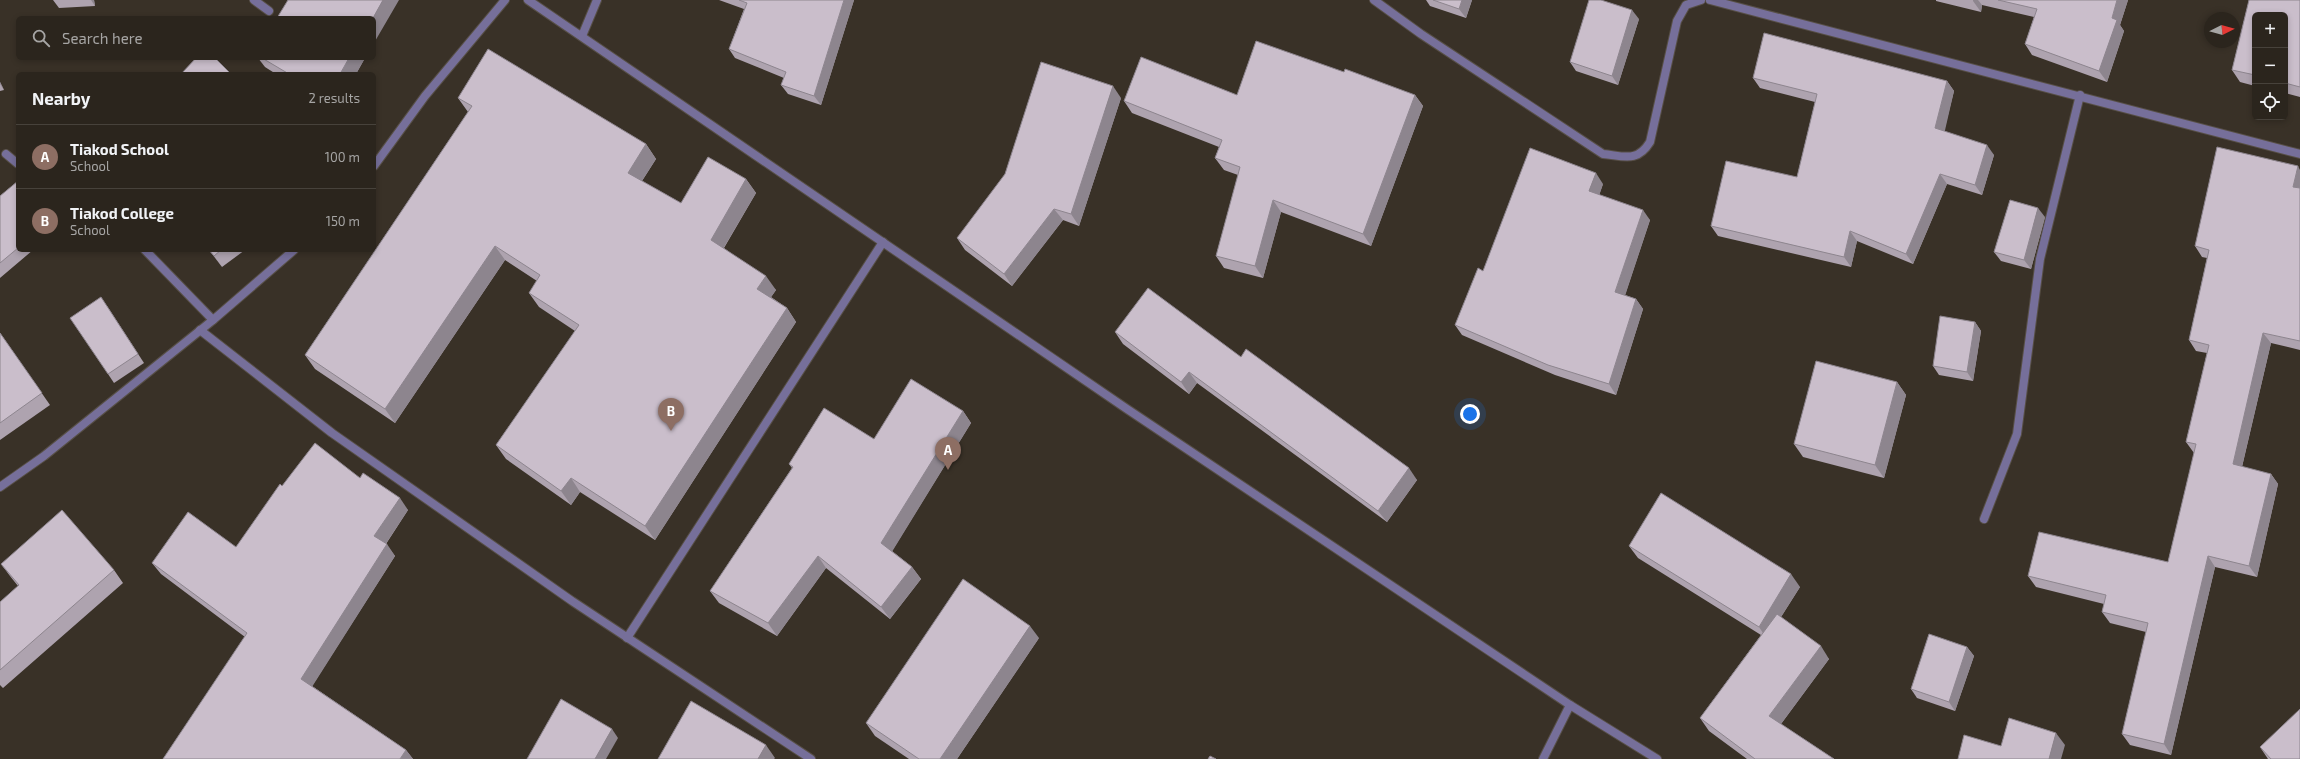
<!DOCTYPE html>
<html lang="en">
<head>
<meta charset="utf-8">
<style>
  :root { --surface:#2b251d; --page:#37312a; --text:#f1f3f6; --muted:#a6a5a4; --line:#47423b; --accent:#8c9099 }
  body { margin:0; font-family:"Exo 2",sans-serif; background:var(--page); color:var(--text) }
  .controls { position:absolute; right:12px; top:12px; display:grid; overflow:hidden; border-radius:6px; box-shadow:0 2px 6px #0003 }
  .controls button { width:36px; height:36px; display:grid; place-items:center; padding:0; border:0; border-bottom:1px solid var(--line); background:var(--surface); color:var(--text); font:20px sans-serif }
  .compass { position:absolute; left:2204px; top:12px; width:36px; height:36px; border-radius:50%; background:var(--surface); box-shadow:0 2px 6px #0003; rotate:84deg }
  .you { position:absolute; left:1470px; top:414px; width:14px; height:14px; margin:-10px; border:3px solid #fff; border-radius:50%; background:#1a73e8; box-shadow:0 0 0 6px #1a73e833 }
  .badge { display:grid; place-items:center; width:26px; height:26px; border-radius:50%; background:var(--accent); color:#fff; font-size:13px; font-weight:700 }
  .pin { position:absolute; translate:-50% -33px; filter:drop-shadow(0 1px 2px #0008) }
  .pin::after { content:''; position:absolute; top:21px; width:14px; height:12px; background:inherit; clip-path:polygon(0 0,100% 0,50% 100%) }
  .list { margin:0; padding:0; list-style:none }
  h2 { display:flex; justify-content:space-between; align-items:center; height:52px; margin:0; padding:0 16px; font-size:17px }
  h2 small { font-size:13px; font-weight:400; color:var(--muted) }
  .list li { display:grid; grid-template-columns:26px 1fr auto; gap:12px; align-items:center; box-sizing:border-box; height:64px; padding:0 16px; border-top:1px solid var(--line) }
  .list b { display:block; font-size:15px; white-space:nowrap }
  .list p { margin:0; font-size:13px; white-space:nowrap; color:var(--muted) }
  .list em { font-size:13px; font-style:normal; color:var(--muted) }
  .icon { flex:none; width:22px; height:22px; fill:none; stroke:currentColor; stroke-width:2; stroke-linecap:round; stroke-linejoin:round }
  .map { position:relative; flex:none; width:2300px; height:759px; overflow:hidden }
  .search { position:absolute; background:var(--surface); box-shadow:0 2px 6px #0003; left:16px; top:16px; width:360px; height:44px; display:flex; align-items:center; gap:10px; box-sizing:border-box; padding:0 14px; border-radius:6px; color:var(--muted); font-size:15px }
  .panel { position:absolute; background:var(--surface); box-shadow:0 2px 6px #0003; left:16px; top:72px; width:360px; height:180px; border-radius:6px }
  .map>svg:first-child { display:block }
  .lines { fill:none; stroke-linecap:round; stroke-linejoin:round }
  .lane-casing { stroke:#574f46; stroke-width:10 }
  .street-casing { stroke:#574f46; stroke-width:10 }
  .lane { stroke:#766f9a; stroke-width:8 }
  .street { stroke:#766f9a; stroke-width:8 }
  .wall { fill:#aea3af }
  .shaded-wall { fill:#8d858e }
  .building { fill:#cabecb; stroke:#8d858e }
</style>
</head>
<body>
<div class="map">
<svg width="2300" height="759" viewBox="0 0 2300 759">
  <rect width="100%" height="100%" fill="#393127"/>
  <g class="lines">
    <defs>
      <g id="lane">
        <path d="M 254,0 L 269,11"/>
        <path d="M 1543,759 L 1570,705"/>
      </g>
      <g id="street">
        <path d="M 528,0 L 1127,409 L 1570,705 L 1657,759"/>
        <path d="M 1374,0 L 1421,34 L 1603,154 C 1624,156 1637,163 1650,142 L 1677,21 L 1686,5 L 1701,0"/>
        <path d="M 1710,0 L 2300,154"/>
        <path d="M 582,36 L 597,0"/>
        <path d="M 6,154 L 18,164"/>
        <path d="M 374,166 L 425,96 L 505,0"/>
        <path d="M 145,250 L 213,320"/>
        <path d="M 200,330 L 332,433 L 572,601 L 811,759"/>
        <path d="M 0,487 L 44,456 L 213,320 L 294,250"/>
        <path d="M 1984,519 L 2017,434 L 2040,259 L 2080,95"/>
        <path d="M 627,638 L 883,242"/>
      </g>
    </defs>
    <!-- lane casing -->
    <use href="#lane" class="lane-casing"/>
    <!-- street casing -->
    <use href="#street" class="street-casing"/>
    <!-- lane -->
    <use href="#lane" class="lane"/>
    <!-- street -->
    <use href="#street" class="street"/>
  </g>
  <!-- wall -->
  <g class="wall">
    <path d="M 53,0 L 94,0 L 95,6 L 59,8 Z"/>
    <path d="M 719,0 L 854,0 L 821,105 L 788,94 L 781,85 L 784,78 L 735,58 L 729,49 L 744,9 Z"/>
    <path d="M 1426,0 L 1472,0 L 1466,18 L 1430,6 Z"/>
    <path d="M 1936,0 L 2128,0 L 2120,25 L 2124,31 L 2107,82 L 2032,55 L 2025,44 L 2034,17 L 1982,5 L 1981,12 L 1936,1 Z"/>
    <path d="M 2249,0 L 2300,0 L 2300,97 L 2285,93 L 2285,15 L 2255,15 L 2255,86 L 2240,82 L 2232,70 Z"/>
    <path d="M 1639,19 L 1618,85 L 1576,71 L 1570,62 Z"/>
    <path d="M 258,58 L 365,58 L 356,74 L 276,74 L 265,67 Z"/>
    <path d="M 1344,72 L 1415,95 L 1423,106 L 1371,246 L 1281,212 L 1263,278 L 1224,268 L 1216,256 L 1238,175 L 1224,170 L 1215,158 L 1219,147 L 1132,113 L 1124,101 L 1237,95 Z"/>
    <path d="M 1753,78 L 1947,81 L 1954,91 L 1944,131 L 1994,155 L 1982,195 L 1947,184 L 1913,264 L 1857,241 L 1851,267 L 1718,236 L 1711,226 L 1797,177 L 1815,102 L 1760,88 Z"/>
    <path d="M 0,82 L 4,90 L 0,91 Z"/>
    <path d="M 458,98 L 646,144 L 656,159 L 642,181 L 681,203 L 746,179 L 756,193 L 724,248 L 776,290 L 771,297 L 787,308 L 796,322 L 655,540 L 580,492 L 571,505 L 506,459 L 496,445 L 575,331 L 539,307 L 529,293 L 537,281 L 505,260 L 395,423 L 315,369 L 305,355 L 468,112 Z"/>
    <path d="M 1121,98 L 1079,226 L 1063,220 L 1012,286 L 965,250 L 957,238 Z"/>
    <path d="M 2300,170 L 2300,350 L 2271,343 L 2242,467 L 2271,474 L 2278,484 L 2257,577 L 2215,567 L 2171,755 L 2130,745 L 2122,734 L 2146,632 L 2110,623 L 2102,612 L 2104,604 L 2036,587 L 2028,576 L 2168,562 L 2194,453 L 2186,442 L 2207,353 L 2196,351 L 2189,340 L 2207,258 L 2202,257 L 2195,246 Z"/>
    <path d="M 18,181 L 18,250 L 33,250 L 0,278 L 0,196 Z"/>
    <path d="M 1603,184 L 1599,195 L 1650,220 L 1625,295 L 1636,299 L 1643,309 L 1616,395 L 1555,375 L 1462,335 L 1455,325 L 1483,271 Z"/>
    <path d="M 2045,217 L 2031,269 L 2001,261 L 1994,252 Z"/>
    <path d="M 209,250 L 245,250 L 222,267 Z"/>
    <path d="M 107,306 L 144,363 L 114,383 L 108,374 Z"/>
    <path d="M 1975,322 L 1981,331 L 1973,381 L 1939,375 L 1933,366 Z"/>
    <path d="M 1115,332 L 1241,357 L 1417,480 L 1387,522 L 1197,383 L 1189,394 L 1123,344 Z"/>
    <path d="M 0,333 L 50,405 L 0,440 Z"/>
    <path d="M 1897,382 L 1906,395 L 1884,478 L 1803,457 L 1794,444 Z"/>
    <path d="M 963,411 L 971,423 L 892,551 L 912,567 L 921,579 L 890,619 L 826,568 L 777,636 L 719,603 L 710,591 L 792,468 L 789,464 L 874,439 Z"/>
    <path d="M 360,478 L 408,510 L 386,544 L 395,556 L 312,686 L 406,750 L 413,759 L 163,759 L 245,637 L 161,574 L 152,563 L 236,547 L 282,486 Z"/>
    <path d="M 1629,546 L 1800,587 L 1781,617 L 1829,659 L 1781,724 L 1834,759 L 1747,759 L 1709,731 L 1700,718 L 1761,635 L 1638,558 Z"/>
    <path d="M 1,564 L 114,570 L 123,583 L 3,688 L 0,685 L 0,602 L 18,586 L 10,576 Z"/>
    <path d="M 1039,638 L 957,759 L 909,759 L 875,736 L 866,723 Z"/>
    <path d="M 1967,647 L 1974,656 L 1955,711 L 1917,698 L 1911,689 Z"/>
    <path d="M 2260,747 L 2300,759 L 2268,759 Z"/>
  </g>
  <!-- shaded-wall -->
  <g class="shaded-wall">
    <path d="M 91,0 L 94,0 L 95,6 Z"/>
    <path d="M 383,0 L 399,0 L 374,43 L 374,18 L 373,18 Z"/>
    <path d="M 844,0 L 854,0 L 821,105 L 814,96 Z"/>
    <path d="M 1462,0 L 1472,0 L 1466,18 L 1459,9 Z"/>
    <path d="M 1973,0 L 1978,0 L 1982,5 L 1981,12 L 1973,1 Z"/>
    <path d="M 2117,0 L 2128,0 L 2120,25 L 2124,31 L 2107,82 L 2099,71 L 2112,18 Z"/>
    <path d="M 1632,10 L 1639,19 L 1618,85 L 1612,76 Z"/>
    <path d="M 349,58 L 365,58 L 356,74 L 340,74 Z"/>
    <path d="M 1947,81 L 1954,91 L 1943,139 L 1935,128 Z"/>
    <path d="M 0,82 L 4,90 L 0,84 Z"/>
    <path d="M 1113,86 L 1121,98 L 1079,226 L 1071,214 Z"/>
    <path d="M 1415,95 L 1423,106 L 1371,246 L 1363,234 Z"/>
    <path d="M 646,144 L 656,159 L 638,187 L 628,173 Z"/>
    <path d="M 1987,145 L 1994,155 L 1982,195 L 1975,185 Z"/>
    <path d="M 2298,166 L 2300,170 L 2300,197 L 2293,187 Z"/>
    <path d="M 1596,173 L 1603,184 L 1597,202 L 1589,191 Z"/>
    <path d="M 1940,174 L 1947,184 L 1913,264 L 1906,254 Z"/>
    <path d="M 746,179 L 756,193 L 720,254 L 711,240 Z"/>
    <path d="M 1273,200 L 1281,212 L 1263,278 L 1255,266 Z"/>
    <path d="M 2038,208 L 2045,217 L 2031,269 L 2024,260 Z"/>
    <path d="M 1054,209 L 1063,220 L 1012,286 L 1004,274 Z"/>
    <path d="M 1643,210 L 1650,220 L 1623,302 L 1615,292 Z"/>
    <path d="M 1850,231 L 1857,241 L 1851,267 L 1844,257 Z"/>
    <path d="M 495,246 L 505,260 L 395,423 L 385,409 Z"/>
    <path d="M 766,276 L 776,290 L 767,303 L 757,289 Z"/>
    <path d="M 1636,299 L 1643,309 L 1616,395 L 1609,384 Z"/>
    <path d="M 787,308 L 796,322 L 655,540 L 645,526 Z"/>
    <path d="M 1975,322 L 1981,331 L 1973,381 L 1967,372 Z"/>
    <path d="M 2263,333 L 2271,343 L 2240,475 L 2233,464 Z"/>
    <path d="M 1189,372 L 1197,383 L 1189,394 L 1181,382 Z"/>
    <path d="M 1897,382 L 1906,395 L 1884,478 L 1875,465 Z"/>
    <path d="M 963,411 L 971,423 L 890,555 L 881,543 Z"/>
    <path d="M 1409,468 L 1417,480 L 1387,522 L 1378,511 Z"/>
    <path d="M 2271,474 L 2278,484 L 2257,577 L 2249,566 Z"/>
    <path d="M 571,478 L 580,492 L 571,505 L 561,491 Z"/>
    <path d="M 400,498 L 408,510 L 383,548 L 374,536 Z"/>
    <path d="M 387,544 L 395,556 L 310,690 L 301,679 Z"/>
    <path d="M 818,556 L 826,568 L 777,636 L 768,623 Z"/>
    <path d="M 2208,556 L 2215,567 L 2171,755 L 2164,744 Z"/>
    <path d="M 912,567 L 921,579 L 890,619 L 881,607 Z"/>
    <path d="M 1791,574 L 1800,587 L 1767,639 L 1759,627 Z"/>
    <path d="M 1030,626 L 1039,638 L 957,759 L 940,759 Z"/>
    <path d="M 1821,646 L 1829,659 L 1778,728 L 1769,716 Z"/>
    <path d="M 1967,647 L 1974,656 L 1955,711 L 1949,702 Z"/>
    <path d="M 612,729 L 618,738 L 606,759 L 595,759 Z"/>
    <path d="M 2056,733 L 2065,745 L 2061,759 L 2049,759 Z"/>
    <path d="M 766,745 L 775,758 L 774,759 L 758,759 Z"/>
    <path d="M 406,750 L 413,759 L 400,759 Z"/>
  </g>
  <!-- building -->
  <g class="building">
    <path d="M 288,0 L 383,0 L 373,18 L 277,18 Z"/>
    <path d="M 739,0 L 844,0 L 814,96 L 781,85 L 786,72 L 729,49 L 747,3 Z"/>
    <path d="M 1433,0 L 1462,0 L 1459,9 Z"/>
    <path d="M 1589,0 L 1601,0 L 1632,10 L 1612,76 L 1570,62 Z"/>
    <path d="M 1998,0 L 2117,0 L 2112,18 L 2117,20 L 2099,71 L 2025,44 L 2037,9 Z"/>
    <path d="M 2249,0 L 2300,0 L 2300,87 L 2285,83 L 2285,15 L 2255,15 L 2255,75 L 2232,70 Z"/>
    <path d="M 1764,33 L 1947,81 L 1935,128 L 1987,145 L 1975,185 L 1940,174 L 1906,254 L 1850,231 L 1844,257 L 1711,226 L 1726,161 L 1797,177 L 1817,94 L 1753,78 Z"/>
    <path d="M 1256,41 L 1344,72 L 1345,69 L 1415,95 L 1363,234 L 1273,200 L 1255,266 L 1216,256 L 1240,167 L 1215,158 L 1222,140 L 1124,101 L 1141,57 L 1237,95 Z"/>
    <path d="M 488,49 L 646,144 L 628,173 L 681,203 L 708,157 L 746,179 L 711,240 L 766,276 L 757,289 L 787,308 L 645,526 L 571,478 L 561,491 L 496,445 L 579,325 L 529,293 L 540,275 L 495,246 L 385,409 L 305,355 L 472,106 L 458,98 Z"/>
    <path d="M 196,58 L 215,58 L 231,74 L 181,74 Z"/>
    <path d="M 262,58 L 349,58 L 340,74 L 289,74 Z"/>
    <path d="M 1041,62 L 1113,86 L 1071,214 L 1054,209 L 1004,274 L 957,238 L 1005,174 Z"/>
    <path d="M 2217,147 L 2298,166 L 2293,187 L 2300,188 L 2300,341 L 2263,333 L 2233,464 L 2271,474 L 2249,566 L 2208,556 L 2164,744 L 2122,734 L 2148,623 L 2102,612 L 2106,595 L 2028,576 L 2039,532 L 2168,562 L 2196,444 L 2186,442 L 2209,345 L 2189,340 L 2209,250 L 2195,246 Z"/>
    <path d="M 1530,148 L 1596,173 L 1589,191 L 1643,210 L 1615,292 L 1636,299 L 1609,384 L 1548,365 L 1455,325 L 1478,268 L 1483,271 Z"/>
    <path d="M 18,181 L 18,248 L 0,263 L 0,196 Z"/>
    <path d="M 2010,200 L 2038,208 L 2024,260 L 1994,252 Z"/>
    <path d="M 209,250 L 221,250 L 214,256 Z"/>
    <path d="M 1148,288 L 1241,357 L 1246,349 L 1409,468 L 1378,511 L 1189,372 L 1181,382 L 1115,332 Z"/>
    <path d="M 101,297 L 138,354 L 108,374 L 70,318 Z"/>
    <path d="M 1940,316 L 1975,322 L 1967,372 L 1933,366 Z"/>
    <path d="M 0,333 L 42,393 L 0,423 Z"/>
    <path d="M 1816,361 L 1897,382 L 1875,465 L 1794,444 Z"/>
    <path d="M 911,379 L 963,411 L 881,543 L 912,567 L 881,607 L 818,556 L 768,623 L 710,591 L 793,467 L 789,464 L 824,408 L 874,439 Z"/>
    <path d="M 315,443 L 360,478 L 363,473 L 400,498 L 374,536 L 387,544 L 301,679 L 406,750 L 400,759 L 163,759 L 247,633 L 152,563 L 188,512 L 236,547 L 280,484 L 282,486 Z"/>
    <path d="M 1661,493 L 1791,574 L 1759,627 L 1629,546 Z"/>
    <path d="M 62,510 L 114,570 L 0,670 L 0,602 L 19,585 L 1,564 Z"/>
    <path d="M 963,579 L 1030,626 L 940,759 L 919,759 L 866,723 Z"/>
    <path d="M 1777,614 L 1821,646 L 1769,716 L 1834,759 L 1755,759 L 1700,718 Z"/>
    <path d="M 1929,634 L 1967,647 L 1949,702 L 1911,689 Z"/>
    <path d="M 561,699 L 612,729 L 595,759 L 527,759 Z"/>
    <path d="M 691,701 L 766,745 L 758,759 L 658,759 Z"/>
    <path d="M 2300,709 L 2300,759 L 2271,759 L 2260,747 Z"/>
    <path d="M 2009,718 L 2056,733 L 2049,759 L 1958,759 L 1964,735 L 2001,746 Z"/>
    <path d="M 1210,756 L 1216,759 L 1208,759 Z"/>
  </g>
</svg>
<div class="controls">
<button>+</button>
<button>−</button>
<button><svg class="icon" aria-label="locate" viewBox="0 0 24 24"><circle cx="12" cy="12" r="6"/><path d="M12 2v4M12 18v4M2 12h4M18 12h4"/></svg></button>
</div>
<svg class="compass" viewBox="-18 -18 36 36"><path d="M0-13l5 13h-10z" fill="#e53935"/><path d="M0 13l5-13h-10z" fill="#a6a5a4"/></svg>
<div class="you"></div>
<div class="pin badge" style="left:948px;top:470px;background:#8d6e63">A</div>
<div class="pin badge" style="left:671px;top:431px;background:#8d6e63">B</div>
<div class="search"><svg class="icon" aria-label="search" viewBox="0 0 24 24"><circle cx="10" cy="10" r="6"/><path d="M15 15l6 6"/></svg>Search here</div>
<section class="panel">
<h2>Nearby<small>2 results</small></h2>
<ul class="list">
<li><span class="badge" style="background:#8d6e63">A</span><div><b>Tiakod School</b><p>School</p></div><em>100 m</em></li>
<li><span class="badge" style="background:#8d6e63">B</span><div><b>Tiakod College</b><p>School</p></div><em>150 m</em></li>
</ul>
</section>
</div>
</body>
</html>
